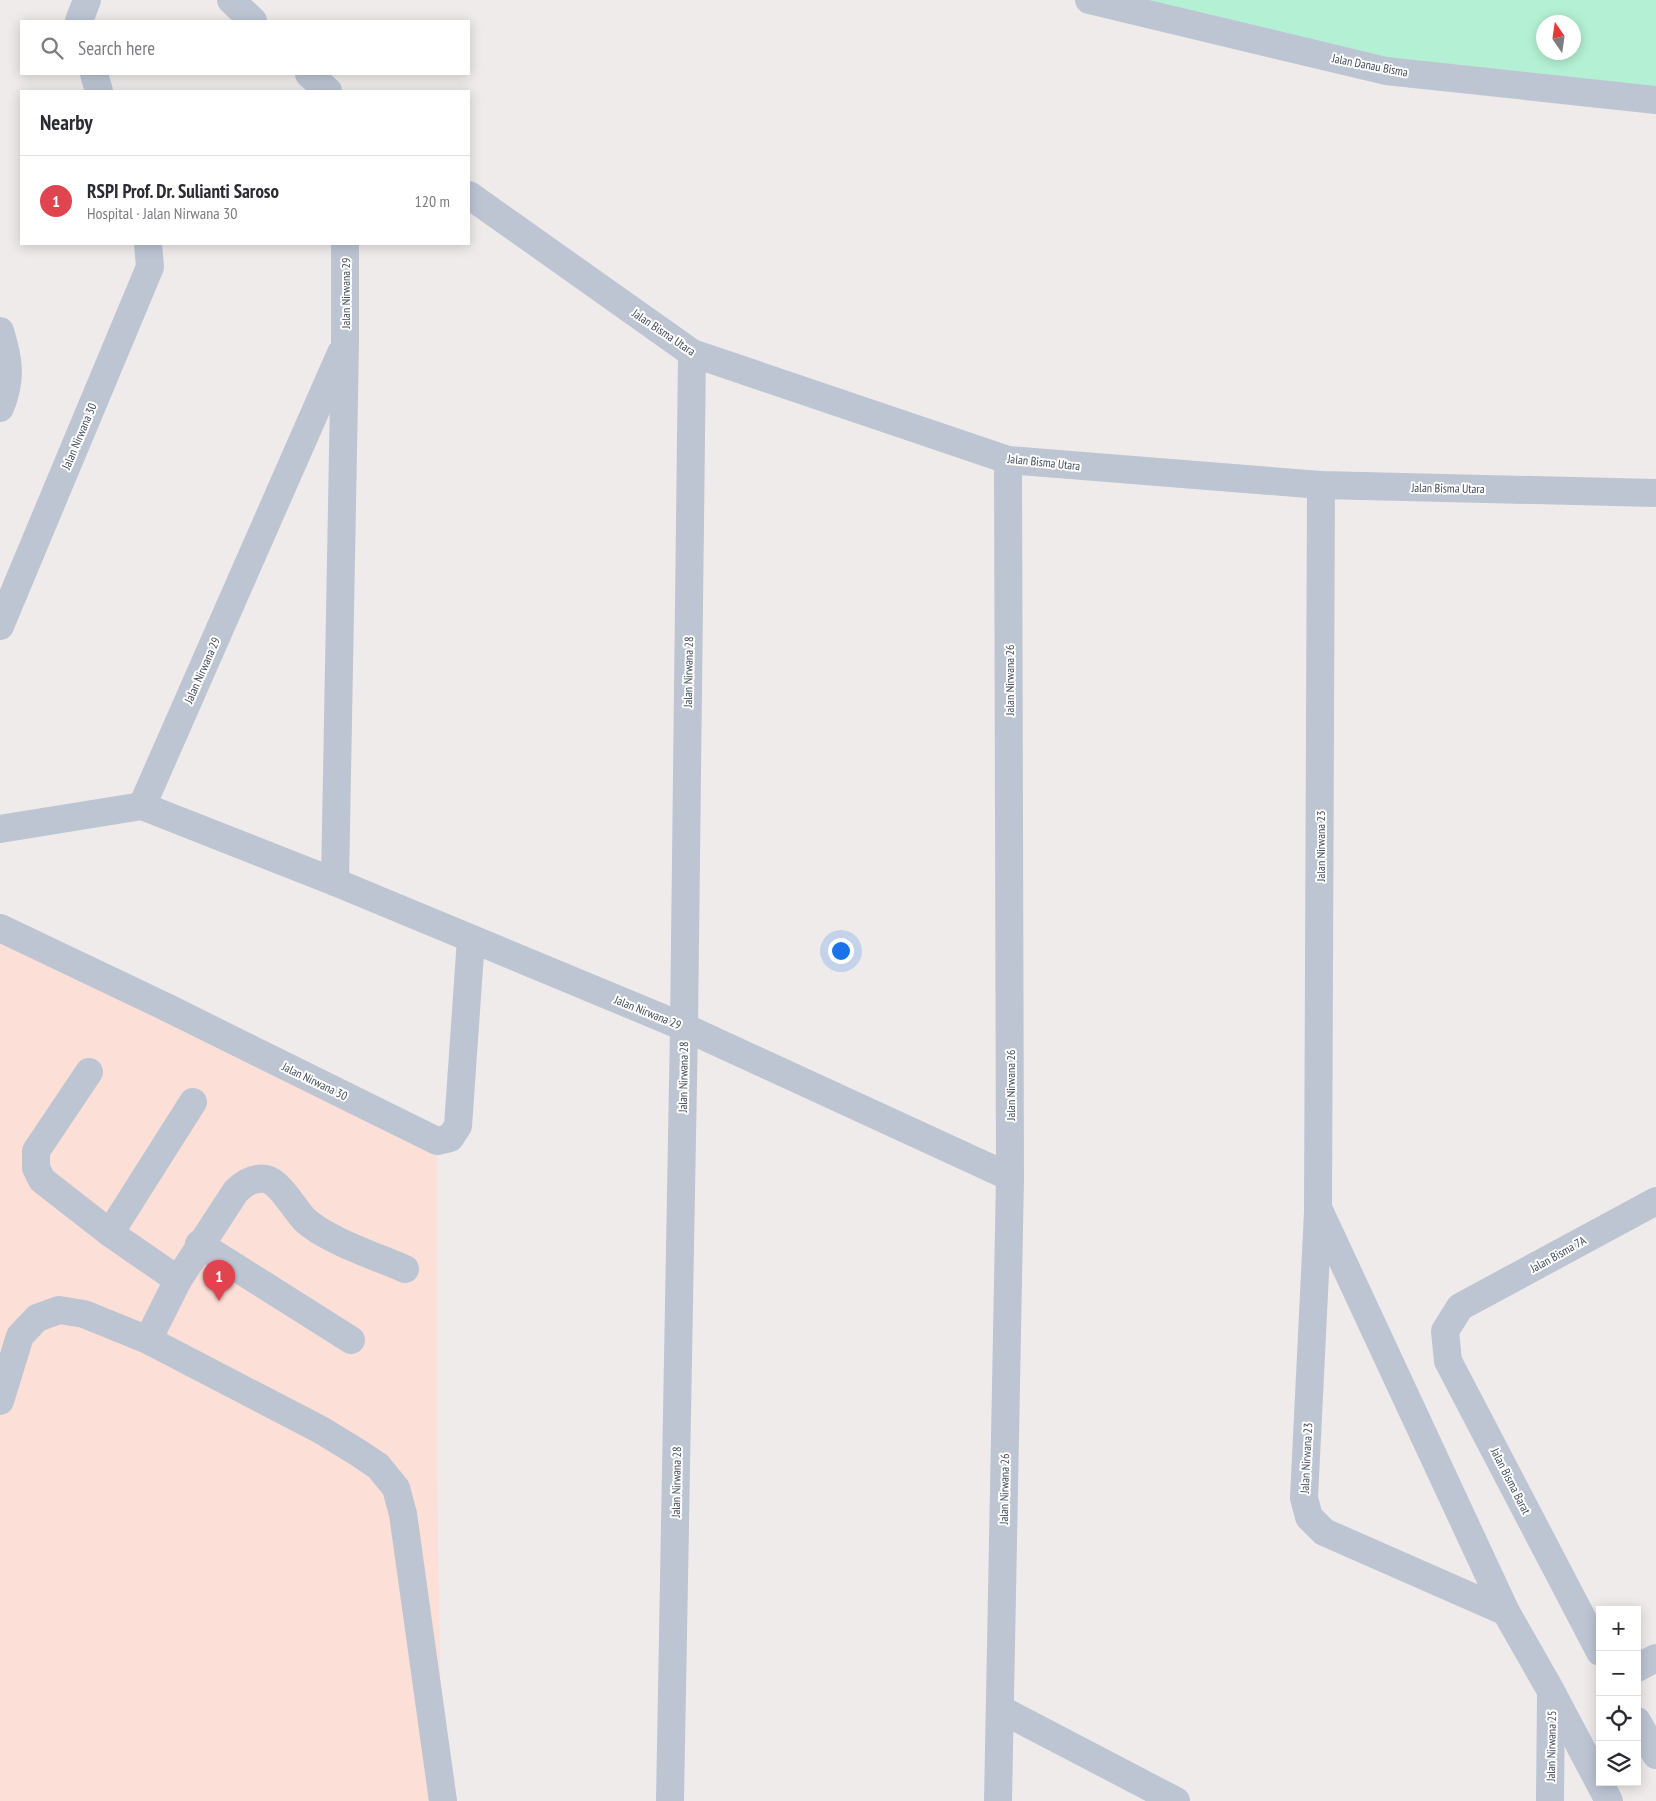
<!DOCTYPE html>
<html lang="en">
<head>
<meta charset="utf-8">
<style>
  :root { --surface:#fff; --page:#f2f2f3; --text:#2b2b33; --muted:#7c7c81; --line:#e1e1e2; --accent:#ea580c }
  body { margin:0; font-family:"PT Sans Narrow",sans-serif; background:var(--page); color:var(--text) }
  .controls { position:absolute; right:15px; bottom:15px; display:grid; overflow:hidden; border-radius:0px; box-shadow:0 2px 12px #0003 }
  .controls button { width:45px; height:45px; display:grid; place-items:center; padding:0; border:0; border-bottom:1px solid var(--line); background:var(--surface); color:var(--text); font:25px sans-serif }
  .compass { position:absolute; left:1536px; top:15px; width:45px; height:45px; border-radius:50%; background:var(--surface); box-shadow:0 2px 12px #0003; rotate:347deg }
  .you { position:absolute; left:840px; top:950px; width:18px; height:18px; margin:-12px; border:4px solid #fff; border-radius:50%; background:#1a73e8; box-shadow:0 0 0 8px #1a73e833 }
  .badge { display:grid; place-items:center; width:32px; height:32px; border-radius:50%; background:var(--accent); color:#fff; font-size:16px; font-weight:700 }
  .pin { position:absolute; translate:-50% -41px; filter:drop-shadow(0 1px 2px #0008) }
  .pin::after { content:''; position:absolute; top:26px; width:18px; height:15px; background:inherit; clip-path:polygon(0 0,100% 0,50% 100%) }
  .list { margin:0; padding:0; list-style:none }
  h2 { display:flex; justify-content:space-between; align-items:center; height:65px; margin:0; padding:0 20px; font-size:21px }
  h2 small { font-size:16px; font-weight:400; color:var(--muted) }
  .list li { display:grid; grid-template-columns:32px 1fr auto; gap:15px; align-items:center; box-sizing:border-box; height:90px; padding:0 20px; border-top:1px solid var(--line) }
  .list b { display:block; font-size:19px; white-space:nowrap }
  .list p { margin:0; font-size:16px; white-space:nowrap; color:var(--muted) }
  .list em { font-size:16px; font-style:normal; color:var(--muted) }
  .icon { flex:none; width:28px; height:28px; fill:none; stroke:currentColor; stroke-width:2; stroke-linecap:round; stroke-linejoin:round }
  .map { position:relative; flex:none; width:1656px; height:1801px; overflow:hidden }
  .search { position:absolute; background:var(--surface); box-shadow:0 2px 12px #0003; left:20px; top:20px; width:450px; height:55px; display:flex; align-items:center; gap:12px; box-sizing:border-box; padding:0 18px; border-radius:0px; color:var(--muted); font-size:19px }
  .panel { position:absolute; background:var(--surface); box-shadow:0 2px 12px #0003; left:20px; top:90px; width:450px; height:155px; border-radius:0px }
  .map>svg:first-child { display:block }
  .medical { fill:#fcdfd7 }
  .green { fill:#b4f1d4; fill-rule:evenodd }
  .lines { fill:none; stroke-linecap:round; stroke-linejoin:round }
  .minor { stroke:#bdc5d3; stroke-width:28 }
  .labels { text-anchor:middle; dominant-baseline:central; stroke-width:4; stroke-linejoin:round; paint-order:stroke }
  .street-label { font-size:12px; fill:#434c5a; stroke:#fff }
</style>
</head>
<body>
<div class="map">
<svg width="1656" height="1801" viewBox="0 0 1656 1801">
  <rect width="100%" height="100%" fill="#efebeb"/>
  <!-- medical -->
  <path class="medical" d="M 0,928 L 437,1141 L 437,1460 L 442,1801 L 0,1801 Z"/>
  <!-- green -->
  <path class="green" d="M 1089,0 L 1656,0 L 1656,100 L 1386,71 ZM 1544,22 L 1574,22 L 1574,52 L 1544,52 Z"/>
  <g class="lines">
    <!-- minor -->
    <g class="minor">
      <path d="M 231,0 L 253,21"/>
      <path d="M 1089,0 L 1386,71 L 1656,100"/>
      <path d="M 79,21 L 87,0"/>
      <path d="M 94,74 L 99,91"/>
      <path d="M 309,74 L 328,91"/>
      <path d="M 469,195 L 692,353 L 1008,460 L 1321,485 L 1656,493"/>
      <path d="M 0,331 C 9,360 12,379 0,408"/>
      <path d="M 1321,485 L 1318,1208 L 1506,1612 L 1551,1691 L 1609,1801"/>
      <path d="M 0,626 L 150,267 L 148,244"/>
      <path d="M 142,806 L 335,882 L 684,1027 L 1010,1177"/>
      <path d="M 142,806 L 341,353"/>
      <path d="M 0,829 L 142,806"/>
      <path d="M 335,882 L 345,343 L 345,244"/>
      <path d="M 0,928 L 168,1008 L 437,1141 L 450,1138 L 458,1126 L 471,939"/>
      <path d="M 89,1072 L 36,1151 L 36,1168 L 42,1180 L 110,1233 L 178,1280 L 148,1340"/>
      <path d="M 1318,1212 L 1304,1498 L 1309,1517 L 1324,1532 L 1506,1612"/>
      <path d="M 110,1233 L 193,1102"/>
      <path d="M 199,1244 L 351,1340"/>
      <path d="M 178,1280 L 236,1191 C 244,1183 254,1177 266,1179 C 280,1182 295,1210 305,1220 C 326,1240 378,1257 405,1269"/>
      <path d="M 0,1401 L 20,1336 L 37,1318 L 59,1310 L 84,1314 L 148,1340 L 321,1430 L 357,1452 L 378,1466 L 396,1488 L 403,1514 L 443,1801"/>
      <path d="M 1600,1652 L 1448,1361 L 1445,1331 L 1460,1307 L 1656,1201"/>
      <path d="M 1637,1668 L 1656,1658"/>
      <path d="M 1000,1709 L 1176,1801"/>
      <path d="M 1637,1721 L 1656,1755"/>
      <path d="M 670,1801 L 684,1027 L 692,353"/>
      <path d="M 998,1801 L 1010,1177 L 1008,460"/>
      <path d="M 1550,1801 L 1551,1695"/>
    </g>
  </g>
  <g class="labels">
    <!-- street labels -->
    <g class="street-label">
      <text transform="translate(1370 65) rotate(11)">Jalan Danau Bisma</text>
      <text transform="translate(345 293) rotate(-90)">Jalan Nirwana 29</text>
      <text transform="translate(664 332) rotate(34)">Jalan Bisma Utara</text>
      <text transform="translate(79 436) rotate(-67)">Jalan Nirwana 30</text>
      <text transform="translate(1044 462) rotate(6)">Jalan Bisma Utara</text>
      <text transform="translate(1448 488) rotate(1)">Jalan Bisma Utara</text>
      <text transform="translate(202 670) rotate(-66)">Jalan Nirwana 29</text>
      <text transform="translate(688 672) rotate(-89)">Jalan Nirwana 28</text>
      <text transform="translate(1009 680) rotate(-90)">Jalan Nirwana 26</text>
      <text transform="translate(1320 846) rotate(-90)">Jalan Nirwana 23</text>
      <text transform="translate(648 1012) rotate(22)">Jalan Nirwana 29</text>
      <text transform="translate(683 1077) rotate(-89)">Jalan Nirwana 28</text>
      <text transform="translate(315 1081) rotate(26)">Jalan Nirwana 30</text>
      <text transform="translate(1010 1085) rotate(-90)">Jalan Nirwana 26</text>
      <text transform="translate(1558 1254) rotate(-29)">Jalan Bisma 7A</text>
      <text transform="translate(1306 1458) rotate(-87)">Jalan Nirwana 23</text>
      <text transform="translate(1511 1481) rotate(63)">Jalan Bisma Barat</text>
      <text transform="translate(676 1482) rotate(-89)">Jalan Nirwana 28</text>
      <text transform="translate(1004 1489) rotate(-89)">Jalan Nirwana 26</text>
      <text transform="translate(1551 1746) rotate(-89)">Jalan Nirwana 25</text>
    </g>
  </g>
</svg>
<div class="controls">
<button>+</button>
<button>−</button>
<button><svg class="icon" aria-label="locate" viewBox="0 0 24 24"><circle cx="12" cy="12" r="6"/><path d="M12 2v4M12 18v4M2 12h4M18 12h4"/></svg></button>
<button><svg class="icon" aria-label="layers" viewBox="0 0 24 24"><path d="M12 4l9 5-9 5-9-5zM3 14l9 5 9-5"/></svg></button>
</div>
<svg class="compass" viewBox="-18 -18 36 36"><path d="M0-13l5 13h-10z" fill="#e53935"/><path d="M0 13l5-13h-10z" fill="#7c7c81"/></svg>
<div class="you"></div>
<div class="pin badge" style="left:219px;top:1301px;background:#e0444e">1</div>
<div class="search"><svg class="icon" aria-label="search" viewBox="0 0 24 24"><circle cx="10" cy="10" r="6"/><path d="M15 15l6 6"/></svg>Search here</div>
<section class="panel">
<h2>Nearby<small></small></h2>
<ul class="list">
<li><span class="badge" style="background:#e0444e">1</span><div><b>RSPI Prof. Dr. Sulianti Saroso</b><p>Hospital · Jalan Nirwana 30</p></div><em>120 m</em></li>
</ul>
</section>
</div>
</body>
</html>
